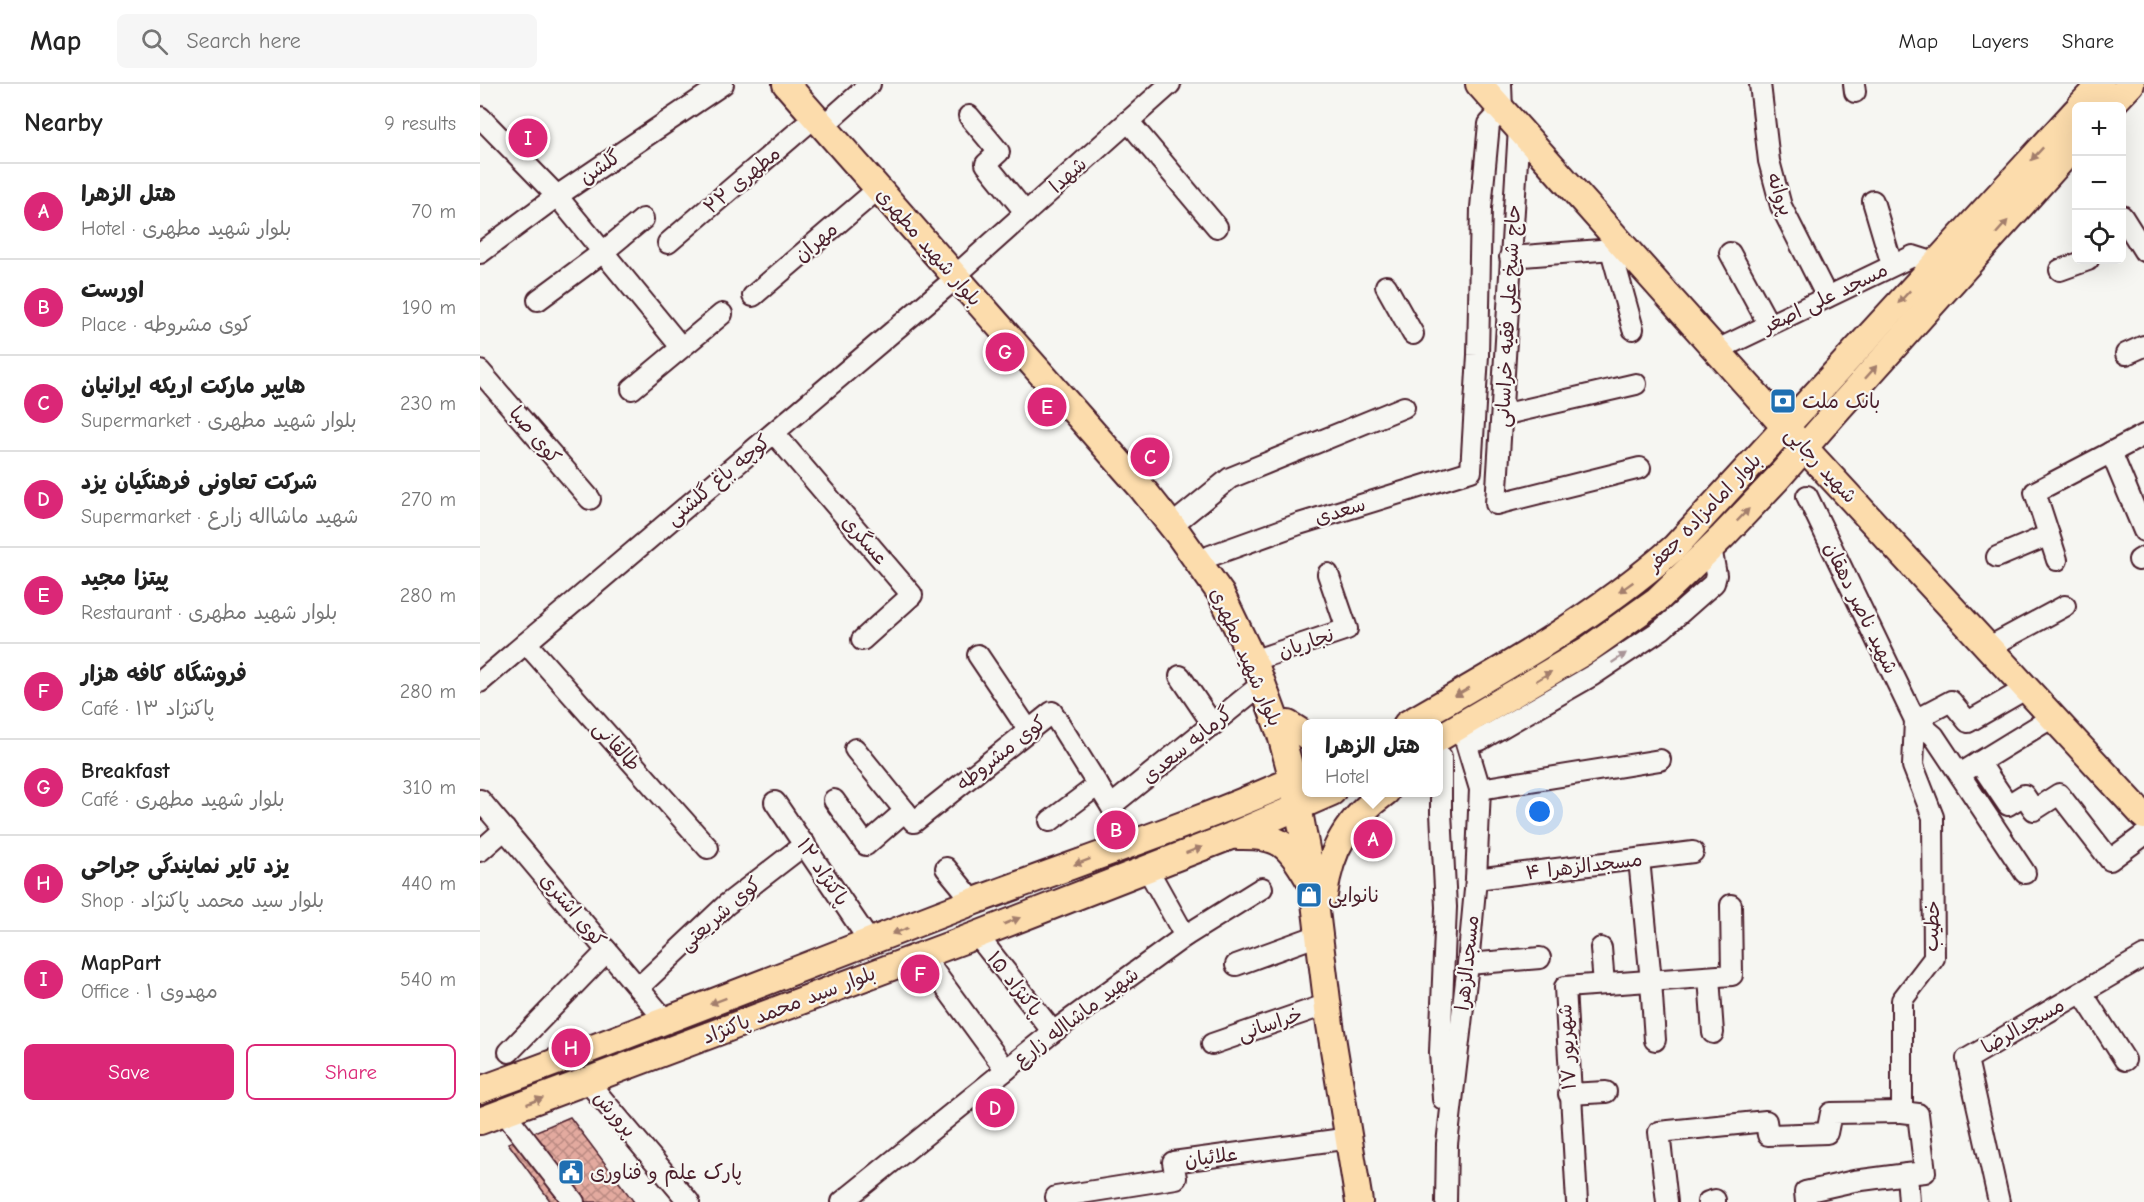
<!DOCTYPE html>
<html lang="en">
<head>
<meta charset="utf-8">
<style>
  :root { --surface:#fff; --page:#f6f6f6; --text:#222; --muted:#767676; --line:#e0e0e0; --accent:#db2777 }
  body { margin:0; font-family:"Comic Neue","Playpen Sans Arabic",sans-serif; background:var(--page); color:var(--text) }
  .controls { position:absolute; right:18px; top:18px; display:grid; overflow:hidden; border-radius:9px; box-shadow:0 6px 24px #0002 }
  .controls button { width:54px; height:54px; display:grid; place-items:center; padding:0; border:0; border-bottom:2px solid var(--line); background:var(--surface); color:var(--text); font:30px sans-serif }
  .you { position:absolute; left:1060px; top:728px; width:21px; height:21px; margin:-15px; border:4px solid #fff; border-radius:50%; background:#1a73e8; box-shadow:0 0 0 9px #1a73e833 }
  .badge { display:grid; place-items:center; width:39px; height:39px; border-radius:50%; background:var(--accent); color:#fff; font-size:20px; font-weight:700 }
  .pin { position:absolute; translate:-50% -50%; border:3px solid #fff; box-shadow:0 2px 6px #0006 }
  .popup { position:absolute; left:822px; top:635px; width:141px; height:78px; box-sizing:border-box; display:grid; place-content:center; border-radius:9px; background:var(--surface); filter:drop-shadow(0 2px 4px #0005); font-size:20px; white-space:nowrap; color:var(--muted) }
  .popup b { font-size:22px; color:var(--text) }
  .popup::after { content:''; position:absolute; left:50%; top:100%; margin-left:-12px; border:12px solid transparent; border-top-color:var(--surface) }
  .list { margin:0; padding:0; list-style:none }
  h2 { display:flex; justify-content:space-between; align-items:center; height:78px; margin:0; padding:0 24px; font-size:26px }
  h2 small { font-size:20px; font-weight:400; color:var(--muted) }
  .list li { display:grid; grid-template-columns:39px 1fr auto; gap:18px; align-items:center; box-sizing:border-box; height:96px; padding:0 24px; border-top:2px solid var(--line) }
  .list b { display:block; font-size:22px; white-space:nowrap }
  .list p { margin:0; font-size:20px; white-space:nowrap; color:var(--muted) }
  .list em { font-size:20px; font-style:normal; color:var(--muted) }
  .actions { display:flex; gap:12px; padding:18px 24px }
  .actions a { flex:1; padding:14px 0; border:2px solid var(--accent); border-radius:9px; text-align:center; font-size:21px; color:var(--accent) }
  .actions .main { background:var(--accent); color:#fff }
  .icon { flex:none; width:33px; height:33px; fill:none; stroke:currentColor; stroke-width:2; stroke-linecap:round; stroke-linejoin:round }
  .map { position:relative; flex:none; width:1664px; height:1118px; overflow:hidden }
  header { display:flex; align-items:center; gap:36px; box-sizing:border-box; height:84px; padding:0 30px; background:var(--surface); border-bottom:2px solid var(--line) }
  header strong { font-size:28px }
  nav { display:flex; gap:33px; margin-inline-start:auto; font-size:21px }
  .search { width:420px; height:54px; background:var(--page); display:flex; align-items:center; gap:15px; box-sizing:border-box; padding:0 21px; border-radius:9px; color:var(--muted); font-size:22px }
  main { display:flex }
  aside { flex:1; background:var(--surface) }
  .map>svg:first-child { display:block }
  .building { fill:url(#building-cross-hatch); stroke:#4a1f2b; stroke-width:1.5 }
  .lines { fill:none; stroke-linecap:round; stroke-linejoin:round }
  .minor-casing { stroke:#4a1f2b; stroke-width:24 }
  .major-casing { stroke:#4a1f2b; stroke-width:30 }
  .minor { stroke:#f6f6f2; stroke-width:20 }
  .major { stroke:#fcdcac; stroke-width:26 }
  .oneway { fill:#a37e6c }
  .oneway2 { fill:#a99598 }
  .labels { text-anchor:middle; dominant-baseline:central; stroke-width:4.5; stroke-linejoin:round; paint-order:stroke }
  .street-label { font-size:20px; fill:#4a1f2b; stroke:#f6f6f2 }
  .poi-label { font-size:20px; fill:#4a1f2b; stroke:#f6f6f2; text-anchor:start }
</style>
</head>
<body>
<header>
<strong>Map</strong>
<div class="search"><svg class="icon" aria-label="search" viewBox="0 0 24 24"><circle cx="10" cy="10" r="6"/><path d="M15 15l6 6"/></svg>Search here</div>
<nav><a>Map</a><a>Layers</a><a>Share</a></nav>
</header>
<main>
<aside>
<h2>Nearby<small>9 results</small></h2>
<ul class="list">
<li><span class="badge">A</span><div><b>هتل الزهرا</b><p>Hotel · بلوار شهید مطهری</p></div><em>70 m</em></li>
<li><span class="badge">B</span><div><b>اورست</b><p>Place · کوی مشروطه</p></div><em>190 m</em></li>
<li><span class="badge">C</span><div><b>هایپر مارکت اریکه ایرانیان</b><p>Supermarket · بلوار شهید مطهری</p></div><em>230 m</em></li>
<li><span class="badge">D</span><div><b>شرکت تعاونی فرهنگیان یزد</b><p>Supermarket · شهید ماشااله زارع</p></div><em>270 m</em></li>
<li><span class="badge">E</span><div><b>پیتزا مجید</b><p>Restaurant · بلوار شهید مطهری</p></div><em>280 m</em></li>
<li><span class="badge">F</span><div><b>فروشگاه کافه هزار</b><p>Café · پاکنژاد ۱۳</p></div><em>280 m</em></li>
<li><span class="badge">G</span><div><b>Breakfast</b><p>Café · بلوار شهید مطهری</p></div><em>310 m</em></li>
<li><span class="badge">H</span><div><b>یزد تایر نمایندگی جراحی</b><p>Shop · بلوار سید محمد پاکنژاد</p></div><em>440 m</em></li>
<li><span class="badge">I</span><div><b>MapPart</b><p>Office · مهدوی ۱</p></div><em>540 m</em></li>
</ul>
<div class="actions"><a class="main">Save</a><a>Share</a></div>
</aside>
<div class="map">
<svg width="1664" height="1118" viewBox="0 0 1664 1118">
  <defs>
    <pattern id="building-cross-hatch" width="8" height="8" patternUnits="userSpaceOnUse" patternTransform="scale(1.5)"><rect width="8" height="8" fill="#e3aa9f"/><path d="M0 0l8 8M0 8l8-8" fill="none" stroke="#ba8a82"/></pattern>
  </defs>
  <rect width="100%" height="100%" fill="#f6f6f2"/>
  <filter id="ink" filterUnits="userSpaceOnUse"><feTurbulence type="fractalNoise" baseFrequency=".0167" numOctaves="2"/><feDisplacementMap in="SourceGraphic" scale="12" xChannelSelector="R" yChannelSelector="G"/><feConvolveMatrix kernelMatrix="1 2 1 2 8 2 1 2 1" color-interpolation-filters="sRGB"/></filter>
  <g filter="url(#ink)">
    <!-- building -->
    <path class="building" d="M 90,1033 L 154,1118 L 71,1118 L 28,1059 Z"/>
    <g class="lines">
      <defs>
        <g id="minor">
          <path d="M 1280,0 L 1289,77 L 1301,122 L 1347,213"/>
          <path d="M 1374,0 L 1375,8"/>
          <path d="M 489,32 L 519,68 L 506,80 L 546,129"/>
          <path d="M 0,33 L 77,112 L 201,263"/>
          <path d="M 352,34 L 390,0"/>
          <path d="M 648,37 L 737,143"/>
          <path d="M 1039,44 L 1016,420 L 1160,384"/>
          <path d="M 1393,117 L 1412,181"/>
          <path d="M 1642,132 L 1664,167"/>
          <path d="M 188,159 L 335,33"/>
          <path d="M 1131,166 L 1153,245"/>
          <path d="M 0,169 L 77,112 L 243,0"/>
          <path d="M 1250,169 L 1289,241"/>
          <path d="M 1030,173 L 1146,164"/>
          <path d="M 485,183 L 690,0"/>
          <path d="M 1580,186 L 1608,176"/>
          <path d="M 906,202 L 933,250"/>
          <path d="M 273,212 L 398,105"/>
          <path d="M 58,216 L 123,168 L 163,135"/>
          <path d="M 1237,266 L 1433,172 L 1455,179"/>
          <path d="M 1646,270 L 1664,262"/>
          <path d="M 0,287 L 110,415"/>
          <path d="M 152,305 L 242,230"/>
          <path d="M 1022,331 L 1156,300"/>
          <path d="M 294,349 L 432,511 L 382,556"/>
          <path d="M 1631,368 L 1664,447"/>
          <path d="M 1327,412 L 1435,636 L 1471,617 L 1488,638 L 1547,604"/>
          <path d="M 702,433 L 750,394 L 924,323"/>
          <path d="M 1569,451 L 1577,476"/>
          <path d="M 730,472 L 819,440 L 991,387 L 998,271 L 1001,124 L 1009,40 L 1022,26 L 1021,0"/>
          <path d="M 1517,473 L 1569,451 L 1555,408 L 1664,351"/>
          <path d="M 1659,476 L 1664,473"/>
          <path d="M 46,559 L 228,764"/>
          <path d="M 1509,563 L 1585,522"/>
          <path d="M 498,571 L 549,647"/>
          <path d="M 784,573 L 867,545 L 848,490"/>
          <path d="M 700,592 L 733,641"/>
          <path d="M 0,598 L 476,194"/>
          <path d="M 981,642 L 1000,656 L 1113,591 L 1182,545 L 1234,499 L 1236,491 L 1231,463"/>
          <path d="M 375,665 L 434,738 L 572,628 L 631,722 L 651,761"/>
          <path d="M 961,673 L 961,729 L 966,823 L 960,968 L 963,1015"/>
          <path d="M 1499,678 L 1528,721 L 1544,711 L 1554,726 L 1579,710 L 1630,776 L 1664,751"/>
          <path d="M 1488,685 L 1573,633"/>
          <path d="M 1000,705 L 1180,676"/>
          <path d="M 0,716 L 186,937"/>
          <path d="M 354,716 L 386,761 L 425,727"/>
          <path d="M 295,718 L 390,858"/>
          <path d="M 631,722 L 782,600"/>
          <path d="M 570,737 L 618,701"/>
          <path d="M 0,767 L 25,745"/>
          <path d="M 1159,775 L 1171,897 L 1175,956"/>
          <path d="M 466,784 L 494,818"/>
          <path d="M 667,784 L 705,852"/>
          <path d="M 996,795 L 1213,768"/>
          <path d="M 497,851 L 573,948"/>
          <path d="M 1121,864 L 1124,900"/>
          <path d="M 442,871 L 526,986"/>
          <path d="M 988,880 L 1060,874"/>
          <path d="M 756,881 L 839,851"/>
          <path d="M 1229,893 L 1233,949"/>
          <path d="M 158,904 L 246,821 L 325,760"/>
          <path d="M 1602,909 L 1645,976"/>
          <path d="M 732,960 L 848,920"/>
          <path d="M 29,968 L 127,867"/>
          <path d="M 107,997 L 209,1118"/>
          <path d="M 1089,1010 L 1126,1008"/>
          <path d="M 24,1028 L 94,1118"/>
          <path d="M 576,1113 L 696,1094 L 693,1078 L 870,1054"/>
          <path d="M 362,1118 L 573,948 L 705,852 L 782,804"/>
          <path d="M 966,1118 L 967,1060 L 988,880 L 996,795 L 1000,705 L 981,642"/>
          <path d="M 1097,1118 L 1085,903 L 1252,891 L 1251,821"/>
          <path d="M 1187,1118 L 1179,1048 L 1286,1037 L 1288,1051 L 1347,1049 L 1351,1029 L 1422,1028"/>
          <path d="M 1228,1118 L 1235,1116 L 1235,1118"/>
          <path d="M 1326,1118 L 1325,1108 L 1374,1097 L 1427,1090"/>
          <path d="M 1429,1118 L 1427,1090 L 1445,1088 L 1438,1030 L 1422,1028 L 1422,916 L 1454,874 L 1453,733 L 1433,682 L 1435,636 L 1454,652 L 1545,789"/>
          <path d="M 1519,1118 L 1487,975 L 1664,872"/>
        </g>
        <g id="major">
          <path d="M 306,0 L 661,403 L 699,451 L 741,510 L 776,583 L 801,651 L 813,696 L 833,802 L 850,941 L 879,1118"/>
          <path d="M 999,0 L 1305,343 L 1664,732"/>
          <path d="M 1600,22 L 1621,0"/>
          <path d="M 1630,22 L 1651,0"/>
          <path d="M 808,640 L 827,652"/>
          <path d="M 927,640 C 1020,587 1115,534 1195,463 L 1596,27"/>
          <path d="M 959,654 L 1107,566 L 1177,516 L 1243,452 L 1297,395 L 1359,324 L 1596,60"/>
          <path d="M 758,752 C 799,751 808,759 828,794"/>
          <path d="M 844,811 C 850,765 868,735 906,708"/>
          <path d="M 0,1006 C 165,946 328,881 492,818 C 604,776 718,739 827,690"/>
          <path d="M 0,1037 L 497,851 L 751,752 L 852,708"/>
        </g>
      </defs>
      <!-- minor casing -->
      <use href="#minor" class="minor-casing"/>
      <!-- major casing -->
      <use href="#major" class="major-casing"/>
      <!-- minor -->
      <use href="#minor" class="minor"/>
      <!-- major -->
      <use href="#major" class="major"/>
    </g>
    <!-- one-way arrows -->
    <defs><path id="oneway-solid" d="M-6-.8H1V-3.2L6.5 0L1 3.2V.8H-6Z" transform="scale(1.5)"/></defs>
    <g class="oneway">
      <use href="#oneway-solid" transform="translate(1557 70) rotate(133)"/>
      <use href="#oneway-solid" transform="translate(1522 143) rotate(-48)"/>
      <use href="#oneway-solid" transform="translate(1424 213) rotate(133)"/>
      <use href="#oneway-solid" transform="translate(1391 288) rotate(-48)"/>
      <use href="#oneway-solid" transform="translate(1263 431) rotate(-46)"/>
      <use href="#oneway-solid" transform="translate(1146 503) rotate(145)"/>
      <use href="#oneway-solid" transform="translate(1064 592) rotate(-31)"/>
      <use href="#oneway-solid" transform="translate(982 608) rotate(150)"/>
      <use href="#oneway-solid" transform="translate(714 766) rotate(-20)"/>
      <use href="#oneway-solid" transform="translate(602 778) rotate(160)"/>
      <use href="#oneway-solid" transform="translate(532 837) rotate(-22)"/>
      <use href="#oneway-solid" transform="translate(420 847) rotate(159)"/>
      <use href="#oneway-solid" transform="translate(238 917) rotate(159)"/>
      <use href="#oneway-solid" transform="translate(55 1017) rotate(-21)"/>
    </g>
    <use class="oneway2" href="#oneway-solid" transform="translate(1139 574) rotate(-34)"/>
  </g>
  <!-- icons -->
  <defs>
    <symbol id="bank-square" viewBox="-11 -11 22 22"><rect x="-9" y="-9" width="18" height="18" rx="4" fill="#1f6fb2" stroke="#f6f6f2"/><path d="M-6-4H6V4H-6ZM0-2.3a2.3 2.3 0 1 0 0 4.6a2.3 2.3 0 1 0 0-4.6Z" fill="#fff"/></symbol>
    <symbol id="shop-square" viewBox="-11 -11 22 22"><rect x="-9" y="-9" width="18" height="18" rx="4" fill="#1f6fb2" stroke="#f6f6f2"/><path d="M-5-2.5h2.3a2.7 3.5 0 0 1 5.4 0H5L5.5 6h-11ZM-1.5-2.5h3a1.5 2.3 0 0 0-3 0Z" fill="#fff"/></symbol>
    <symbol id="civic-square" viewBox="-11 -11 22 22"><rect x="-9" y="-9" width="18" height="18" rx="4" fill="#1f6fb2" stroke="#f6f6f2"/><path d="M-.6-6.5H3V-4.5H.6V-3L4-1V1h2V6H-6V1h2V-1L-.6-3ZM-1.2 2.5V6h2.4V2.5Z" fill="#fff"/></symbol>
  </defs>
  <g fill-rule="evenodd">
    <use href="#bank-square" x="1288" y="302" width="30" height="30"/>
    <use href="#shop-square" x="814" y="796" width="30" height="30"/>
    <use href="#civic-square" x="76" y="1073" width="30" height="30"/>
  </g>
  <g class="labels">
    <!-- street labels -->
    <g class="street-label">
      <text transform="translate(120 83) rotate(-34)">گلشن</text>
      <text transform="translate(588 91) rotate(-42)">شهدا</text>
      <text transform="translate(262 96) rotate(-40)">مطهری ۲۲</text>
      <text transform="translate(1300 110) rotate(71)">پروانه</text>
      <text transform="translate(336 158) rotate(-40)">مهران</text>
      <text transform="translate(449 163) rotate(49)">بلوار شهید مطهری</text>
      <text transform="translate(1345 214) rotate(-26)">مسجد علی اصغر</text>
      <text transform="translate(1028 232) rotate(-87)">حاج شیخ علی فقیه خراسانی</text>
      <text transform="translate(55 351) rotate(50)">کوی صبا</text>
      <text transform="translate(1341 381) rotate(47)">شهید رجایی</text>
      <text transform="translate(238 396) rotate(-40)">کوچه باغ گلشنی</text>
      <text transform="translate(860 427) rotate(-17)">سعدی</text>
      <text transform="translate(1224 428) rotate(-46)">بلوار امامزاده جعفر</text>
      <text transform="translate(385 456) rotate(49)">عسگری</text>
      <text transform="translate(1381 524) rotate(64)">شهید ناصر دهقان</text>
      <text transform="translate(826 559) rotate(-19)">نجاریان</text>
      <text transform="translate(766 573) rotate(66)">بلوار شهید مطهری</text>
      <text transform="translate(707 661) rotate(-39)">گرمابه سعدی</text>
      <text transform="translate(137 662) rotate(48)">طالقانی</text>
      <text transform="translate(521 669) rotate(-38)">کوی مشروطه</text>
      <text transform="translate(1104 782) rotate(-7)">مسجدالزهرا ۴</text>
      <text transform="translate(343 788) rotate(56)">پاکنژاد ۱۲</text>
      <text transform="translate(93 826) rotate(50)">کوی اشتری</text>
      <text transform="translate(240 830) rotate(-41)">کوی شریعتی</text>
      <text transform="translate(1452 842) rotate(-88)">خطیب</text>
      <text transform="translate(987 879) rotate(-84)">مسجدالزهرا</text>
      <text transform="translate(535 900) rotate(52)">پاکنژاد ۱۵</text>
      <text transform="translate(309 921) rotate(-21)">بلوار سید محمد پاکنژاد</text>
      <text transform="translate(596 933) rotate(-37)">شهید ماشااله زارع</text>
      <text transform="translate(790 940) rotate(-19)">خراسانی</text>
      <text transform="translate(1543 942) rotate(-30)">مسجدالرضا</text>
      <text transform="translate(1087 963) rotate(-93)">۱۷ شهریور</text>
      <text transform="translate(135 1030) rotate(50)">پرورش</text>
      <text transform="translate(731 1073) rotate(-7)">علائیان</text>
    </g>
    <!-- poi labels -->
    <g class="poi-label">
      <text x="1322" y="317">بانک ملت</text>
      <text x="848" y="811">نانوایی</text>
      <text x="110" y="1088">پارک علم و فناوری</text>
    </g>
  </g>
</svg>
<div class="controls">
<button>+</button>
<button>−</button>
<button><svg class="icon" aria-label="locate" viewBox="0 0 24 24"><circle cx="12" cy="12" r="6"/><path d="M12 2v4M12 18v4M2 12h4M18 12h4"/></svg></button>
</div>
<div class="you"></div>
<div class="pin badge" style="left:893px;top:755px">A</div>
<div class="popup"><b>هتل الزهرا</b>Hotel</div>
<div class="pin badge" style="left:636px;top:746px">B</div>
<div class="pin badge" style="left:670px;top:373px">C</div>
<div class="pin badge" style="left:515px;top:1024px">D</div>
<div class="pin badge" style="left:567px;top:323px">E</div>
<div class="pin badge" style="left:440px;top:890px">F</div>
<div class="pin badge" style="left:525px;top:268px">G</div>
<div class="pin badge" style="left:91px;top:964px">H</div>
<div class="pin badge" style="left:48px;top:54px">I</div>
</div>
</main>
</body>
</html>
